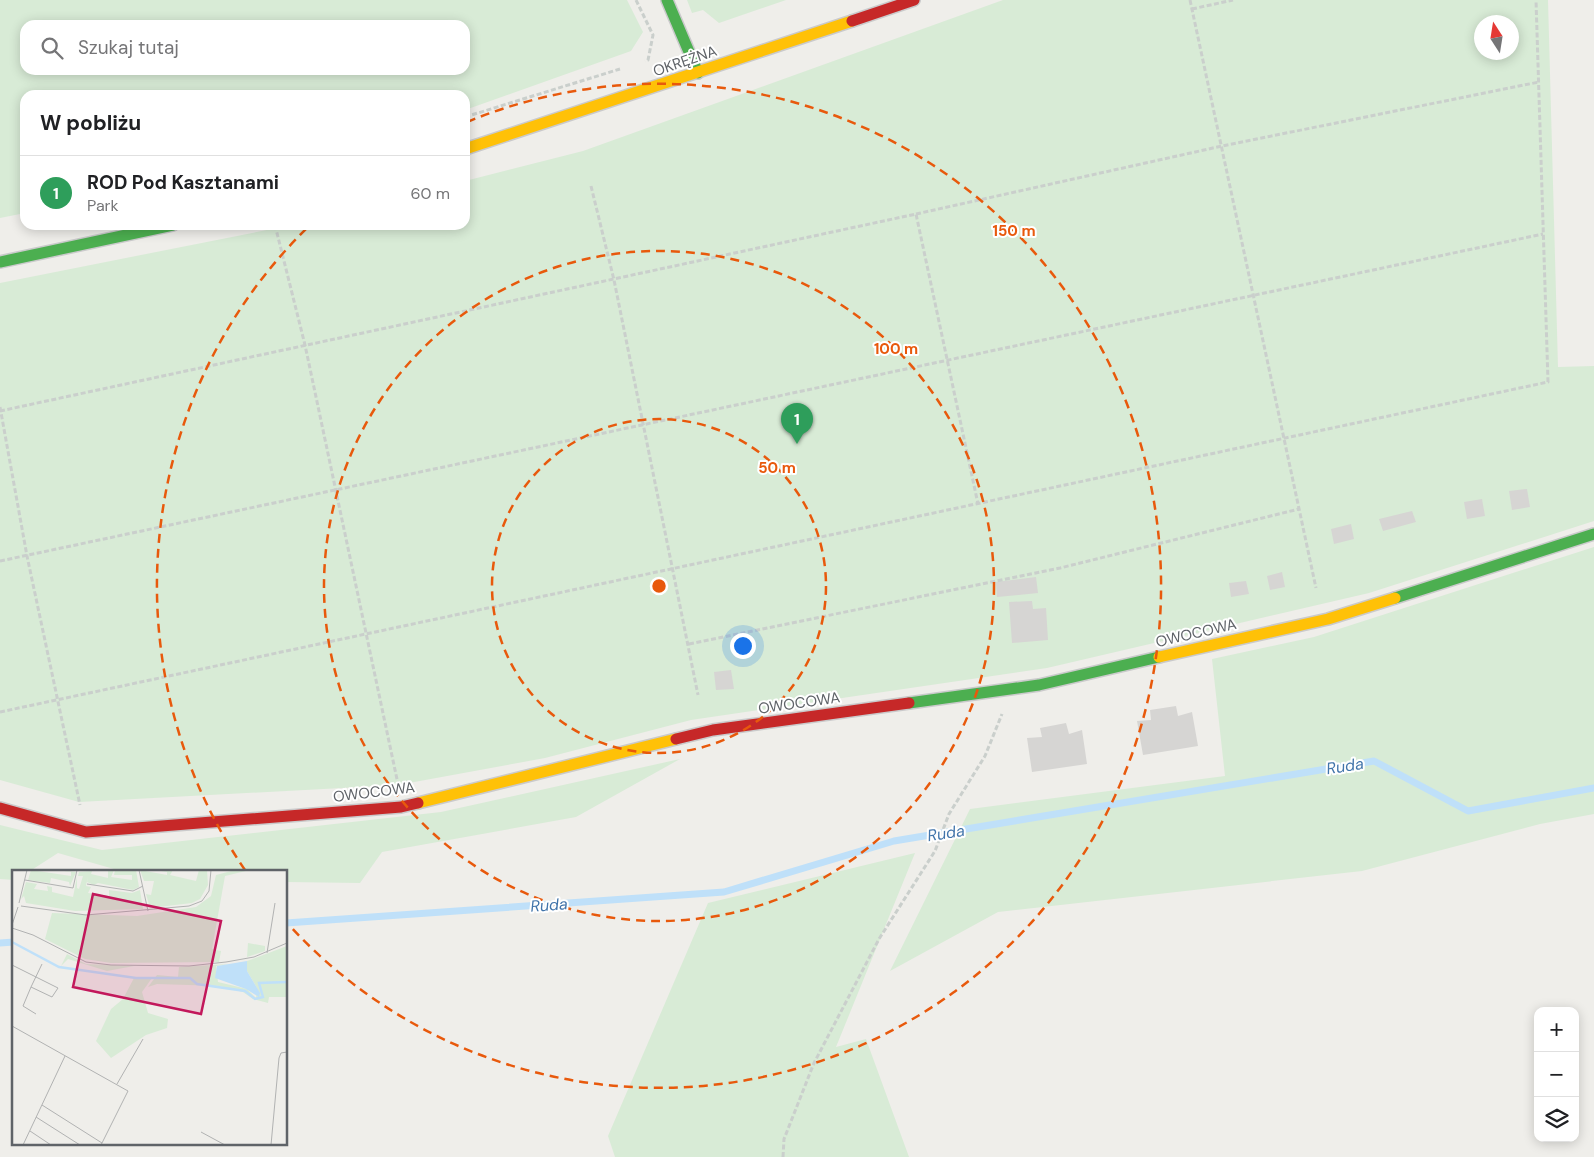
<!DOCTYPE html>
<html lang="pl">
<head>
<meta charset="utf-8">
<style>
  :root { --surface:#fff; --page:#f6f6f6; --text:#202124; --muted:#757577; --line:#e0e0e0; --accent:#111827 }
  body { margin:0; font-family:"DM Sans",sans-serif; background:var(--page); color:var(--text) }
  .controls { position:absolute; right:15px; bottom:15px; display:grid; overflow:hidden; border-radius:10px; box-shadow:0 2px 12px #0003 }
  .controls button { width:45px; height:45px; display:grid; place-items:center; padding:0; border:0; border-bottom:1px solid var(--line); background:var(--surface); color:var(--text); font:25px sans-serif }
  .compass { position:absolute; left:1474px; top:15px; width:45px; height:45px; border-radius:50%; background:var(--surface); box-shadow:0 2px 12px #0003; rotate:348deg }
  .you { position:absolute; left:742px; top:645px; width:18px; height:18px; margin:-12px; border:4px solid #fff; border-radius:50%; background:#1a73e8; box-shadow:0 0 0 8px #1a73e833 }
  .badge { display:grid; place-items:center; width:32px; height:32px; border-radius:50%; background:var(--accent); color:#fff; font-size:16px; font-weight:700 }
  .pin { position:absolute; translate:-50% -41px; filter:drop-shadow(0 1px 2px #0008) }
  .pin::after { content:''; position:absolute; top:26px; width:18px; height:15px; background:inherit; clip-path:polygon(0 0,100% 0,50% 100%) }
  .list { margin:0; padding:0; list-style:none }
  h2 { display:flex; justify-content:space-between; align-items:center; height:65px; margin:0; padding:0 20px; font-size:21px }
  h2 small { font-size:16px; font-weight:400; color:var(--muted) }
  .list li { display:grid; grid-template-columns:32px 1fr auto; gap:15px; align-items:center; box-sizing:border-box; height:75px; padding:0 20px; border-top:1px solid var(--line) }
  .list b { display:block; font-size:19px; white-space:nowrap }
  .list p { margin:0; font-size:16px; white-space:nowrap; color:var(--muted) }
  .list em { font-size:16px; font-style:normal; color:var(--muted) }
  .icon { flex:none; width:28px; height:28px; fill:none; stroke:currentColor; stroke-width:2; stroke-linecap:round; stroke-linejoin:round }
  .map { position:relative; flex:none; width:1594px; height:1157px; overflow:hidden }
  .search { position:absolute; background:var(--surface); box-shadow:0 2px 12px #0003; left:20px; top:20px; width:450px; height:55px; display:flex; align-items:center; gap:12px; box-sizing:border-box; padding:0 18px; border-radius:15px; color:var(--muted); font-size:19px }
  .panel { position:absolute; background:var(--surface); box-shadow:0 2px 12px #0003; left:20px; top:90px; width:450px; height:140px; border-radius:15px }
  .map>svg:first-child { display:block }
  .green { fill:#d8ebd6; fill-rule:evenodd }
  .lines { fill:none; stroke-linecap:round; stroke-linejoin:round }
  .stream { stroke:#bfe0f9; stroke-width:7 }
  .building { fill:#d6d5d3 }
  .fast-casing { stroke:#cacacb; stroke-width:14 }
  .slow-casing { stroke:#cacacb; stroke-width:14 }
  .jam-casing { stroke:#cacacb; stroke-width:14 }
  .path { stroke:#cacfcc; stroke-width:3; stroke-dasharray:5 2.5; stroke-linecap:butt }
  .fast { stroke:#4caf50; stroke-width:11 }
  .slow { stroke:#ffc107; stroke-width:11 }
  .jam { stroke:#c62828; stroke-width:11 }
  .ring { fill:none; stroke:#e8590c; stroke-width:2.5; stroke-dasharray:9 6 }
  .labels { text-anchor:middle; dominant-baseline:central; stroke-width:4; stroke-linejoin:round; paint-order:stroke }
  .street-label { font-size:15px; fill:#5f6368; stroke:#fff }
  .water-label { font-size:16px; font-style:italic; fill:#4174aa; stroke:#fff }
  .inset-river { fill:none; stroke:#bfe0f9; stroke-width:2.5 }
  .inset-road { fill:none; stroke:#b1b2b2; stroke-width:1 }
  .view { fill:#c2185b; fill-opacity:0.15; stroke:#c2185b; stroke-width:2.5 }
  .inset-edge { fill:none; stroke:#5f6368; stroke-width:2.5 }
  .centre { fill:#e8590c; stroke:#fff; stroke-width:2.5 }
  .ring-label { font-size:15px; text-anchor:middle; font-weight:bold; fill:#e8590c; stroke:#fff; stroke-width:4; stroke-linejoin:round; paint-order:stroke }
</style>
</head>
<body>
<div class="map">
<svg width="1594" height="1157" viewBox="0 0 1594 1157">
  <rect width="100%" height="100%" fill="#efeeea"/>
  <!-- green -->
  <g class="green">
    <path d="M 0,0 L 627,0 L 643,32 L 631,51 L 465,110 L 465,95 L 25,95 L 25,213 L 0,218 ZM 25,25 L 465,25 L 465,70 L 25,70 Z"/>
    <path d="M 687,0 L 786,0 L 719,23 L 703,10 L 692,13 Z"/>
    <path d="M 1003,0 L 1548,0 L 1558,367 L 1594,366 L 1594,521 L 1369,593 L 1047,668 L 691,720 L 545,758 L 398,785 L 79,802 L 0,780 L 0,283 L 292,225 L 465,225 L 465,181 L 583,151 ZM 1482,22 L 1512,22 L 1512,52 L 1482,52 Z"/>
    <path d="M 1594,547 L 1594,814 L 1540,824 L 1362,871 L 998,912 L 890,971 L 970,809 L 1225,776 L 1212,659 L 1314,637 Z"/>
    <path d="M 680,759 L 576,817 L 382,852 L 360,883 L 286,882 L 286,871 L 121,871 L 58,853 L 30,871 L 14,871 L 14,880 L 0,879 L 0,825 L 102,850 L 441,812 Z"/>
    <path d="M 915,853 L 836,1047 L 866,1039 L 909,1157 L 615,1157 L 608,1136 L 708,903 Z"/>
  </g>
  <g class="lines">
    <!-- stream -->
    <g class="stream">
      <path d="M 286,923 L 724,892 L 894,841 L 1374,761 L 1468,811 L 1594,788"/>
      <path d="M 0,943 L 14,942"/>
    </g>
  </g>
  <!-- building -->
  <g class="building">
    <path d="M 1527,489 L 1530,507 L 1512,510 L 1509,491 Z"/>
    <path d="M 1482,499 L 1485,516 L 1467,519 L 1464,502 Z"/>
    <path d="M 1412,511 L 1416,522 L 1383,531 L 1379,519 Z"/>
    <path d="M 1351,524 L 1354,539 L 1334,544 L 1331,529 Z"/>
    <path d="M 1282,572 L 1285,587 L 1270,590 L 1267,576 Z"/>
    <path d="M 1036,577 L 1038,593 L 997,597 L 996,582 Z"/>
    <path d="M 1246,581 L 1249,594 L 1231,597 L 1229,583 Z"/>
    <path d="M 1032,601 L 1033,609 L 1046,608 L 1048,640 L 1012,643 L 1009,602 Z"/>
    <path d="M 731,670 L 734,689 L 716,690 L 714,672 Z"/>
    <path d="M 1176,706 L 1178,716 L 1192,712 L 1198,746 L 1143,755 L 1137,721 L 1151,720 L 1150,710 Z"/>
    <path d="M 1066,723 L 1069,734 L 1082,730 L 1087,764 L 1032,772 L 1027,738 L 1042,737 L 1040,728 Z"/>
  </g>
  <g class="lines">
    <defs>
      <g id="fast">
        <path d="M 667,0 L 698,73"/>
        <path d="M 0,262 L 173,225"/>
        <path d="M 1395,598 L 1594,534"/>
        <path d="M 909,703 L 1039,685 L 1159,657"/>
      </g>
      <g id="slow">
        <path d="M 465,149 L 852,21"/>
        <path d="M 1159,657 L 1328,619 L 1395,598"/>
        <path d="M 418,803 L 676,739"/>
      </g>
      <g id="jam">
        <path d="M 852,21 L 914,0"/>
        <path d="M 676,739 L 713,730 L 909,703"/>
        <path d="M 0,808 L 86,832 L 401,807 L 418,803"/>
      </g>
    </defs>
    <!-- fast casing -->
    <use href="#fast" class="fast-casing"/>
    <!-- slow casing -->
    <use href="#slow" class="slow-casing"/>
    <!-- jam casing -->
    <use href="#jam" class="jam-casing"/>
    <!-- path -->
    <g class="path">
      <path d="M 636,0 L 653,35 L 648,60 L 645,61"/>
      <path d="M 1190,0 L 1316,588"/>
      <path d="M 1192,9 L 1233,0"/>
      <path d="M 465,117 L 620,69"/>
      <path d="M 591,186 L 614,280 L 698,695"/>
      <path d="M 916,214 L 1222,146 L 1539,82"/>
      <path d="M 244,225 L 251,225"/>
      <path d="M 275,225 L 305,345 L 398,784"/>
      <path d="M 0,407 L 27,556 L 80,805"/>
      <path d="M 0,411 L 916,214 L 978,504"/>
      <path d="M 0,561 L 1543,234"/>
      <path d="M 689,644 L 1060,568 L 1299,509"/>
      <path d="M 0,712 L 1548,382 L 1536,0"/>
      <path d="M 783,1157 L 784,1139 L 814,1063 L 879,939 L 935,851 L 949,814 L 985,756 L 1002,714"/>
    </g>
    <!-- fast -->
    <use href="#fast" class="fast"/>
    <!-- slow -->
    <use href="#slow" class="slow"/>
    <!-- jam -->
    <use href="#jam" class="jam"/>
  </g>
  <!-- distance rings -->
  <g class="ring">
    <circle cx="659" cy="586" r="167"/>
    <circle cx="659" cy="586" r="335"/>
    <path d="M245 870A502 502 0 0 1 307 228M467 122A502 502 0 1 1 289 925"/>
  </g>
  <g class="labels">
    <!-- street labels -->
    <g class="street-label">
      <text transform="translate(685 61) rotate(-19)">OKRĘŻNA</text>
      <text transform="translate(1196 633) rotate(-13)">OWOCOWA</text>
      <text transform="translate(799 703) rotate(-8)">OWOCOWA</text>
      <text transform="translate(374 792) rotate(-7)">OWOCOWA</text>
    </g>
    <!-- water labels -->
    <g class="water-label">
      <text transform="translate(1345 766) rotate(-9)">Ruda</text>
      <text transform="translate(946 833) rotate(-9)">Ruda</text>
      <text transform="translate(549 905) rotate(-4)">Ruda</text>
    </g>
  </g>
  <!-- overview -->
  <g transform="translate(12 870)">
    <rect width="275" height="275" fill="#efeeea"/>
    <path d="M 19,0 L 59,6 L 59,2 L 45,0 L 64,2 L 58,16 L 57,12 L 39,8 L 38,13 L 16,10 ZM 96,0 L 102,0 L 99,7 L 120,10 L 120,5 L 102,5 L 103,0 L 124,0 L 127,17 L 121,20 L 86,13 L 82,15 L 75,12 L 76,6 L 74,16 L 79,17 L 76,23 L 97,26 L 97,20 L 120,23 L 128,20 L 131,39 L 63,41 L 14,33 L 12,26 L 9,29 L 14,12 L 25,14 L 22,19 L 36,21 L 35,16 L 40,17 L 40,22 L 61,27 L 65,7 L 65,18 L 67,19 L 71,6 L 66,6 L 67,2 L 80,1 L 79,4 L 96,8 ZM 128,0 L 155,5 L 155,2 L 143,0 L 161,0 L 158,5 L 184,11 L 187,0 L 195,0 L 196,15 L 188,29 L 180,33 L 138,38 L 134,24 L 139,25 L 142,11 L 132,11 ZM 223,0 L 238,0 L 213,6 L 200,79 L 209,81 L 207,92 L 99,93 L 73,89 L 33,69 L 40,43 L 125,46 L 184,37 L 199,26 L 204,5 ZM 236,73 L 253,76 L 253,81 L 235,87 ZM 275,76 L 275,127 L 257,127 L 256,133 L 241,129 L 231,122 L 208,116 L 145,114 L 136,117 L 145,105 L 166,107 L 167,97 L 217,94 L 204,96 L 206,112 L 235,119 L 244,128 L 245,118 L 235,101 L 235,91 ZM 55,84 L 74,94 L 122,96 L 95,101 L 56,89 L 49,96 ZM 122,108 L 140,108 L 130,122 L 136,143 L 156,149 L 155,158 L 134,165 L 99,188 L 84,171 L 99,139 L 111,129 Z" fill="#d8ebd6"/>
    <path d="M 235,91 L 235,101 L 248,123 L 247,127 L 234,119 L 203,108 L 205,96 Z" fill="#bfe0f9"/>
    <path class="inset-river" d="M 0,72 L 47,97 L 124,108 L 178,108 L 185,114 L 233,121 L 243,129 L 251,127 L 247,113 L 275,112"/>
    <path class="inset-road" d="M 127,0 L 136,41M 13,10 L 61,18 L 65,0M 75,14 L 121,21 L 131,16M 7,33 L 15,0M 9,36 L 74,45 L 177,36 L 190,31 L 197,21 L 199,0M 0,55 L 6,37M 0,58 L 21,65 L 74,92 L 99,95 L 177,96 L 214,92 L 242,87 L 275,73M 255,83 L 263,33M 0,95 L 46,118 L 40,127 L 19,117 L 11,136 L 24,144M 19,117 L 30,94M 0,156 L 116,221 L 89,275M 105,214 L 131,169M 30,235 L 90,273M 24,247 L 68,275M 18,261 L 39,275M 189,262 L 213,275M 11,275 L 53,186M 259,275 L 267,188 L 269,183 L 275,182"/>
    <path class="view" d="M 81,24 L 209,51 L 189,144 L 61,117 Z"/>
    <rect width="275" height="275" class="inset-edge"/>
  </g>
  <circle cx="659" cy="586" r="8" class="centre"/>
  <g class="ring-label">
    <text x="1014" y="236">150 m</text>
    <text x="896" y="354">100 m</text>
    <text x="777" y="473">50 m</text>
  </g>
</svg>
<div class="controls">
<button>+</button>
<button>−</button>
<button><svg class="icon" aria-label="layers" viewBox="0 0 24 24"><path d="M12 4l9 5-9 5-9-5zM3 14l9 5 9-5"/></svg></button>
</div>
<svg class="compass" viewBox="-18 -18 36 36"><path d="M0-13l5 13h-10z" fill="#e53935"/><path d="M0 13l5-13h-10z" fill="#757577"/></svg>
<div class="you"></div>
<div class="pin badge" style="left:797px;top:444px;background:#2e9e5b">1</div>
<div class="search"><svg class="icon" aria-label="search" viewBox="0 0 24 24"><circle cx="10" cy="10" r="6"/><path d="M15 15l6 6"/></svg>Szukaj tutaj</div>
<section class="panel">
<h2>W pobliżu<small></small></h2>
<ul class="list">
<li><span class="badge" style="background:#2e9e5b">1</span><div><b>ROD Pod Kasztanami</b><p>Park</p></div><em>60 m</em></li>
</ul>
</section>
</div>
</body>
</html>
